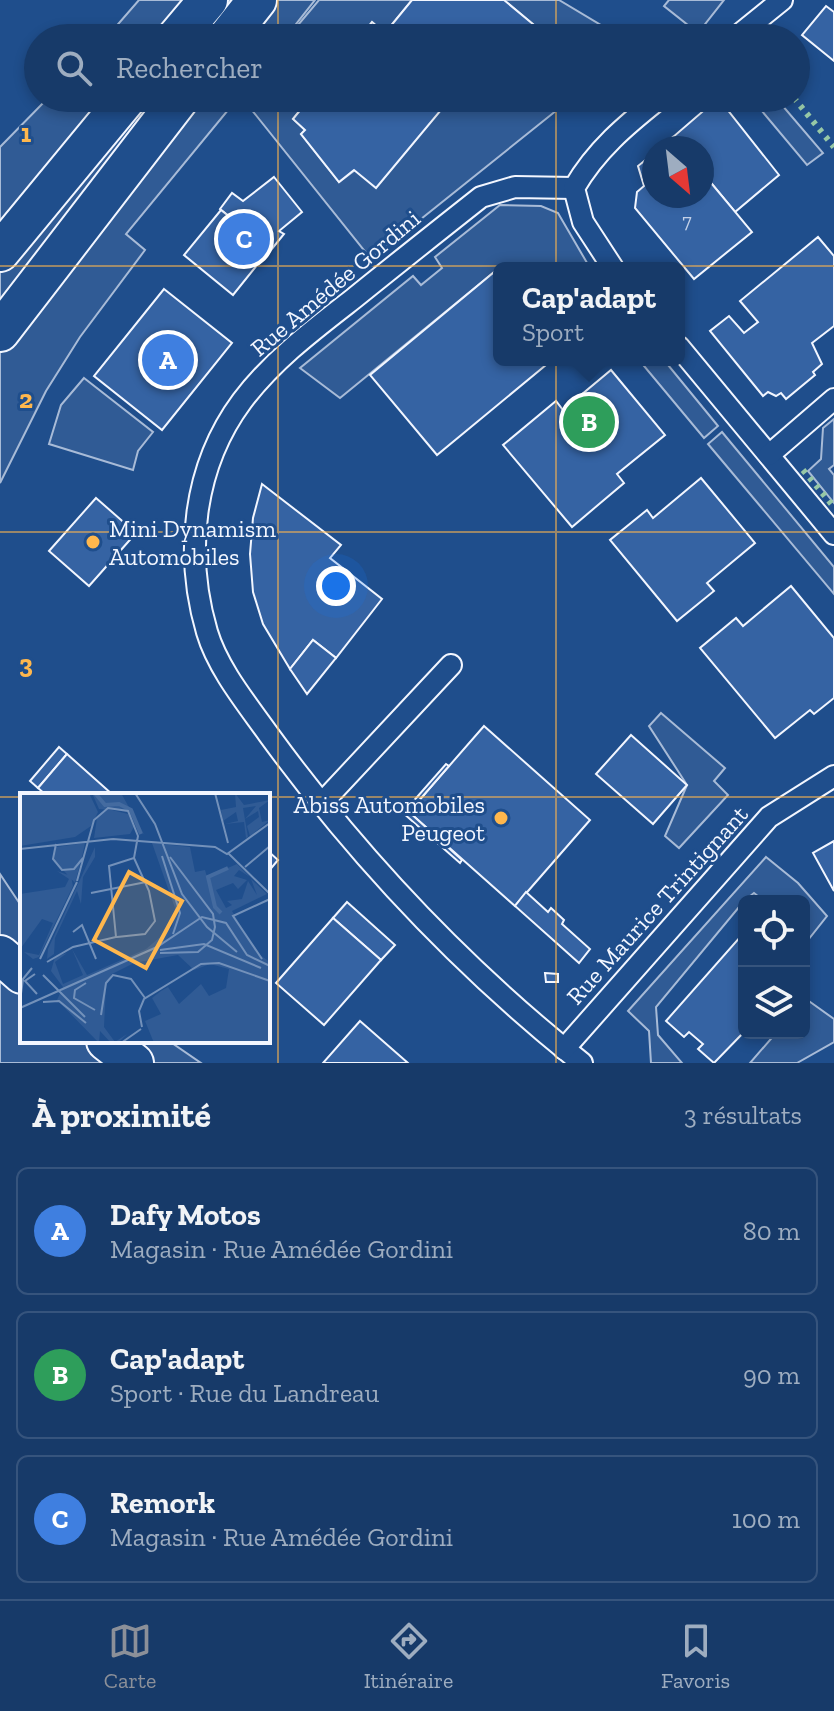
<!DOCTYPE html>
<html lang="fr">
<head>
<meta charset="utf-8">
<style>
  :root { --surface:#173a69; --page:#20416f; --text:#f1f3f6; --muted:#9eadc0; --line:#36547d; --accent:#8c9099 }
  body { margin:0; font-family:"Zilla Slab",serif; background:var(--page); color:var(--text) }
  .controls { position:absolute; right:24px; bottom:24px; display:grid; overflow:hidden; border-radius:12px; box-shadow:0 4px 12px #0003 }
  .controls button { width:72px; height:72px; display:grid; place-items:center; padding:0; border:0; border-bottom:2px solid var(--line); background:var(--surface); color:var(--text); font:40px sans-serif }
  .compass { position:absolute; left:642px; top:136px; width:72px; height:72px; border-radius:50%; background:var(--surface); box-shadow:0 4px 12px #0003; rotate:152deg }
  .you { position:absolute; left:336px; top:586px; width:28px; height:28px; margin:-20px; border:6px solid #fff; border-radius:50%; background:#1a73e8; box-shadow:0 0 0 12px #1a73e833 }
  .badge { display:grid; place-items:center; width:52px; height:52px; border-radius:50%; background:var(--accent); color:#fff; font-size:26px; font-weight:700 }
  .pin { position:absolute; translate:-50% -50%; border:4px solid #fff; box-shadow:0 2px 8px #0006 }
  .popup { position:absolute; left:493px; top:262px; width:192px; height:104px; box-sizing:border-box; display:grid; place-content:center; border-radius:12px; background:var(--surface); filter:drop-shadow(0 2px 6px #0005); font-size:26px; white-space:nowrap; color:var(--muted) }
  .popup b { font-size:30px; color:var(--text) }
  .popup::after { content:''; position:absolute; left:50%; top:100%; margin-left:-16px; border:16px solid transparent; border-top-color:var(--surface) }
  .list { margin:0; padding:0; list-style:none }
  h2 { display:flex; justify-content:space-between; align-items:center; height:104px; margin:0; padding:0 32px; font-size:34px }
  h2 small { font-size:26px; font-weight:400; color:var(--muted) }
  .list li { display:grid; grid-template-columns:52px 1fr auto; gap:24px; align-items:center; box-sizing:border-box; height:128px; margin:0 16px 16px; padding:0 16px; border:2px solid var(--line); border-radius:12px }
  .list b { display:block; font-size:30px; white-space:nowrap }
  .list p { margin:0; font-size:26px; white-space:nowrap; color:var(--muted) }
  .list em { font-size:26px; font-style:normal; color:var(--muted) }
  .icon { flex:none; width:44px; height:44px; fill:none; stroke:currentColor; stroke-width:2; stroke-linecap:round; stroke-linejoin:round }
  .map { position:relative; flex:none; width:834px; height:1063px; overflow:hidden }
  .search { position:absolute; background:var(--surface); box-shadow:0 4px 12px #0003; left:24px; right:24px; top:24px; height:88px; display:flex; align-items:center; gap:20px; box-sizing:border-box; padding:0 28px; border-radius:44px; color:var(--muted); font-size:30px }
  .sheet { height:536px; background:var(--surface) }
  nav { display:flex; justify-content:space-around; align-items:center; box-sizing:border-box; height:112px; border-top:2px solid var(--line); background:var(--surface); font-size:22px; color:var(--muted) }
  nav a { display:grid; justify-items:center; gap:4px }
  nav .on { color:var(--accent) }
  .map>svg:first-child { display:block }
  .built { fill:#305b95; stroke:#a8bbd7; stroke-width:2 }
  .building { fill:#3563a3; stroke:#f2f6ff; stroke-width:2 }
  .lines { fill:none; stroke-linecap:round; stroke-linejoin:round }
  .street-casing { stroke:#f2f6ff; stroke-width:24 }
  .highway-casing { stroke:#f2f6ff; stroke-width:42 }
  .street { stroke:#1f4e8c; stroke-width:20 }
  .highway { stroke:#1f4e8c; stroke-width:38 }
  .hedge { stroke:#97c8a6; stroke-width:6; stroke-dasharray:4 6; stroke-linecap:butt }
  .grid { fill:none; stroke:#ffb74d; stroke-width:2; stroke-opacity:0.55 }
  .poi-dot { fill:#ffb74d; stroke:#1f4e8c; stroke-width:3 }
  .labels { text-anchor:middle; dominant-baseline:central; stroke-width:6; stroke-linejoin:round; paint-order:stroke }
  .number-label { font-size:20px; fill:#c3d1e8 }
  .street-label { font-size:24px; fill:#f2f6ff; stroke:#1f4e8c }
  .poi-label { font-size:24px; fill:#f2f6ff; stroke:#1f4e8c; text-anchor:start }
  .inset-river { fill:none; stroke:#446ba0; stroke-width:4 }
  .inset-road { fill:none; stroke:#7391ba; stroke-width:2 }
  .view { fill:#ffb74d; fill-opacity:0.15; stroke:#ffb74d; stroke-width:4 }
  .inset-edge { fill:none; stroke:#f2f6ff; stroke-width:4 }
  .grid-label { font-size:26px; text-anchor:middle; font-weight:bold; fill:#ffb74d; stroke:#1f4e8c; stroke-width:6; stroke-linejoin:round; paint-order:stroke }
</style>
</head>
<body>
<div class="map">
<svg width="834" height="1063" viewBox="0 0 834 1063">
  <rect width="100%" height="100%" fill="#1f4e8c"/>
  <!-- built -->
  <g class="built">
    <path d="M 139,0 L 315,0 L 285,38 L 106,38 Z"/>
    <path d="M 319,0 L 412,0 L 385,33 L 372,23 L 359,38 L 287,38 Z"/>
    <path d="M 504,0 L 559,0 L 609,30 L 605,38 L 518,38 L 534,25 Z"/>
    <path d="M 669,0 L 724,0 L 698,33 L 664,6 Z"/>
    <path d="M 48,98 L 238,98 L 126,234 L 145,250 L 80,337 L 46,391 L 0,483 L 0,147 Z"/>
    <path d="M 256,98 L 310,98 L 293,119 L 305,130 L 301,134 L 339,182 L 451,98 L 572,98 L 371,259 L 251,109 Z"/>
    <path d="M 751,98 L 776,98 L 823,153 L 807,165 Z"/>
    <path d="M 500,205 L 541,206 L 558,213 L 590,268 L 509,268 L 504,264 L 340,398 L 300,368 L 413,276 L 421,285 L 442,268 L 435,257 Z"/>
    <path d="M 639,360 L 664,360 L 718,426 L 704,438 Z"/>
    <path d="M 84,378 L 153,432 L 138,451 L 133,470 L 49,444 L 61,405 Z"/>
    <path d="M 834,419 L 834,465 L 829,469 L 834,475 L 834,503 L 808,471 L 821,459 L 823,428 Z"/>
    <path d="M 722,432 L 834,567 L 834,594 L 708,444 Z"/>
    <path d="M 661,713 L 725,768 L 714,781 L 728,795 L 679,848 L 665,836 L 687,785 L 649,726 Z"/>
    <path d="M 766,857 L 798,883 L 827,916 L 808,940 L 804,936 L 804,901 L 764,901 L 754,893 L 744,901 L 656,1007 L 658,1035 L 682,1063 L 651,1063 L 649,1031 L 628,1011 Z"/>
    <path d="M 0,874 L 22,907 L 22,1041 L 169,1041 L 201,1063 L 0,1063 Z"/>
    <path d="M 806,999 L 834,1019 L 834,1042 L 797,1063 L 750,1063 L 776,1033 L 804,1033 Z"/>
  </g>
  <!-- building -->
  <g class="building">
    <path d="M 412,0 L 504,0 L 534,25 L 518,38 L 359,38 L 372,22 L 385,33 Z"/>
    <path d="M 826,6 L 834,12 L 834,61 L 802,35 Z"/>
    <path d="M 310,98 L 451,98 L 376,188 L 354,170 L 339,182 L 301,134 L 305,130 L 293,119 Z"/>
    <path d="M 709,106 L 726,108 L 779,175 L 735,212 L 702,172 L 702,148 L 682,148 L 673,137 Z"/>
    <path d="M 673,137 L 682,148 L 660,148 Z"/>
    <path d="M 654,153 L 654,196 L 702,196 L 702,172 L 752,232 L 694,279 L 635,208 L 637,192 L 644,186 L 638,166 Z"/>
    <path d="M 274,177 L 302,212 L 279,231 L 284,234 L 271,250 L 220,209 L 232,193 L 243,201 Z"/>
    <path d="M 221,210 L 270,249 L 233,295 L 184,255 Z"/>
    <path d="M 818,237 L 834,256 L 834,326 L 812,343 L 822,364 L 813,372 L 815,375 L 786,399 L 781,393 L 776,396 L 768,392 L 763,396 L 710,331 L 729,316 L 744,333 L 758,322 L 740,301 Z"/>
    <path d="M 499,268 L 499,360 L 552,360 L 437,455 L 370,375 Z"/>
    <path d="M 164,289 L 232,343 L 162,430 L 94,376 Z"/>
    <path d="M 611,370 L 665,435 L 617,474 L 624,483 L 572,527 L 503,445 L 556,401 L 563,410 Z"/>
    <path d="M 701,478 L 755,543 L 707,583 L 714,591 L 677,621 L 610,540 L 647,510 L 653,518 Z"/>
    <path d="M 262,484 L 341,545 L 330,558 L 382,599 L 336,658 L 313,640 L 290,669 L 263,624 L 253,592 L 250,554 L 253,518 Z"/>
    <path d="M 96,498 L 136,533 L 89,586 L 49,551 Z"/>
    <path d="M 791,586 L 834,638 L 834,698 L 814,714 L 810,710 L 775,738 L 700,648 L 736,618 L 743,626 Z"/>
    <path d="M 313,640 L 336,658 L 307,694 L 290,669 Z"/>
    <path d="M 484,726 L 590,820 L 515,906 L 409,812 Z"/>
    <path d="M 631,735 L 687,785 L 653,824 L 596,774 Z"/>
    <path d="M 59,747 L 67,754 L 38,788 L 30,781 Z"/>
    <path d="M 67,754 L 113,795 L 46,795 L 38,788 Z"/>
    <path d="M 446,764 L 449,766 L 409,812 L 462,860 L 460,863 L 403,813 Z"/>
    <path d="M 834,841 L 834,891 L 813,853 Z"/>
    <path d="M 268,851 L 278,860 L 268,872 Z"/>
    <path d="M 526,892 L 548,912 L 551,908 L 564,920 L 562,924 L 590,949 L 579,963 L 515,906 Z"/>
    <path d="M 347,902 L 395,945 L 381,960 L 333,918 Z"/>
    <path d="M 333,918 L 381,960 L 324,1025 L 276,983 Z"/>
    <path d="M 741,936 L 744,1032 L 714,1063 L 698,1049 L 703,1044 L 689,1032 L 684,1037 L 666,1021 Z"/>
    <path d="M 545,973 L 558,974 L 558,982 L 546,982 Z"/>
    <path d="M 360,1021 L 408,1063 L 323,1063 Z"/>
  </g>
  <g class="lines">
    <defs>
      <g id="street">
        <path d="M 735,38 L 782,0"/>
        <path d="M 574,188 L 515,187 L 481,197 C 438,231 395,265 353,299 C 313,330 273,360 242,401 C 193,467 184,554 207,632 C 218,669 247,704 269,735 C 358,857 464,969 582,1063"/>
        <path d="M 613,268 L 583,222 L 574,188 C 596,150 626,125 660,98"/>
        <path d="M 679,347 L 834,534"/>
        <path d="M 769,455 L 834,399"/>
        <path d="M 321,804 L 451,665"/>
        <path d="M 564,1049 L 769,817 L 834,776"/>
      </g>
      <g id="highway">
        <path d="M 176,38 L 208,0"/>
        <path d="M 227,38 L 257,0"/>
        <path d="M 0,252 L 127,98"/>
        <path d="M 0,332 L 180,98"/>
        <path d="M 0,955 L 22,974"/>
        <path d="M 106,1041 L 134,1063"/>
      </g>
    </defs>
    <!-- street casing -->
    <use href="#street" class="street-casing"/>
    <!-- highway casing -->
    <use href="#highway" class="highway-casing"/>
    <!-- street -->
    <use href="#street" class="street"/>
    <!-- highway -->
    <use href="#highway" class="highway"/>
    <!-- hedge -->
    <g class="hedge">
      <path d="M 794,98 L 834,147"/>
      <path d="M 803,470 L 834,507"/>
    </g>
  </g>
  <!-- grid -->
  <path class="grid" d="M 278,0 L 278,38M 556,0 L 556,38M 278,98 L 278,1063M 556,98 L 556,1063M 0,266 L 834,266M 0,532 L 834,532M 0,797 L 22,797M 268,797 L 834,797"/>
  <!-- markers -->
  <g class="poi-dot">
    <circle cx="93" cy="542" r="8"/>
    <circle cx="501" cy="818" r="8"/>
  </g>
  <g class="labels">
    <!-- number labels -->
    <g class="number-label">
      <text x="687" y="221">7</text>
    </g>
    <!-- street labels -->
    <g class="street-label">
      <text transform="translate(335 283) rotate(-40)">Rue Amédée Gordini</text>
      <text transform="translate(657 905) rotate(-48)">Rue Maurice Trintignant</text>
    </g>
    <!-- poi labels -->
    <g class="poi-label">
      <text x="109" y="528">Mini Dynamism<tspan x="109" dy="28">Automobiles</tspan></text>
      <text x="485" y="804" text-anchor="end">Abiss Automobiles<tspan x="485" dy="28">Peugeot</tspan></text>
    </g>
  </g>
  <!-- overview -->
  <g transform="translate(20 793)">
    <rect width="250" height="250" fill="#1f4e8c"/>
    <path d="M 69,0 L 78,19 L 71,33 L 55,44 L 0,53 L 2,0 ZM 72,0 L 101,0 L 125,43 L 108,18 L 79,16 ZM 215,0 L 224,12 L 250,7 L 239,15 L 242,29 L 250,27 L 230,43 L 227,33 L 239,24 L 238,18 L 225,26 L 236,13 L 223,15 L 228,44 L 226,45 L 224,29 L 205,31 L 218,28 L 216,19 L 203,28 L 201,17 L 216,14 ZM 88,16 L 108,21 L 114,34 L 110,41 L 74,45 L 77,25 ZM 65,50 L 62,64 L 55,90 L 34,67 L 36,54 ZM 132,50 L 170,54 L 175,79 L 185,77 L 187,84 L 217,71 L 230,84 L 219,77 L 214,83 L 227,87 L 218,96 L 213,90 L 196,97 L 206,115 L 212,112 L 207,108 L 222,106 L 228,88 L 237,102 L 231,86 L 247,101 L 212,118 L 237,160 L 250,169 L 250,250 L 134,250 L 125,228 L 141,221 L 132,205 L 141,198 L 148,194 L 159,211 L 181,191 L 189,203 L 206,195 L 209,176 L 190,171 L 174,177 L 158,162 L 114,170 L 92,181 L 86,193 L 84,234 L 95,249 L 107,241 L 98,250 L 91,250 L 80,238 L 79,250 L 37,207 L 43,194 L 31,178 L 35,164 L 47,160 L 35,169 L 43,191 L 63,182 L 52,156 L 67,182 L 126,156 L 152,134 L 156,118 ZM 75,54 L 75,64 L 63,84 L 61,111 L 57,98 L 35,145 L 34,161 L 27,166 L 28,156 ZM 37,78 L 51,83 L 53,93 L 19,164 L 13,166 L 4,159 L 19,162 L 33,130 L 22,126 L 1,155 L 0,101 L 45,94 L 49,86 Z" fill="#305b95"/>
    <path class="inset-river" d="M 75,0 L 85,12 L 99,11 L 111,17 L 121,41M 201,120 L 195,114 L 188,84 L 208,75"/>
    <path class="inset-road" d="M 115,0 L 135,31 L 162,101 L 187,134 L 217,159M 195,0 L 208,50M 93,46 L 195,54 L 207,61 L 250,30M 36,51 L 33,66 L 42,77 L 54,76 L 63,65M 0,56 L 93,46M 208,60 L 249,100M 142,63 L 160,120 L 153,141M 225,74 L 250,53M 71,100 L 126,89M 53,139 L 62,132 L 76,166M 97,144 L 125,141 L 135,128 L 129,98 L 114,65M 140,157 L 184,151 L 241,175M 140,160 L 178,159 L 192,147 L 195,134 L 193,121 L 150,64M 20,166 L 57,89M 242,166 L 213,123 L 250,106M 27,169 L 53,154 L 96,144 L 89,73 L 114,65 L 118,43 L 108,18 L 88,15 L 74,27 L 57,88M 15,181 L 5,188 L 17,201M 23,182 L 65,224M 66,190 L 55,197 L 54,205 L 75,217M 0,208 L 3,186 L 12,175M 23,209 L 39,208 L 66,230M 0,215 L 137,154 L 182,124 L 206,130 L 227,162 L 250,173M 81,222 L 86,190 L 93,182 L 111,186 L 125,205M 122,234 L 119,218 L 124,206 L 181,171 L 199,170 L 250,188M 101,250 L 121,236"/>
    <path class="view" d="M 109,79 L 162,108 L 126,175 L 74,147 Z"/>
    <rect width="250" height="250" class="inset-edge"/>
  </g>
  <g class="grid-label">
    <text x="26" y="142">1</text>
    <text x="26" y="408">2</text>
    <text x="26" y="673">3</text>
  </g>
</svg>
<div class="controls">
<button><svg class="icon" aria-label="locate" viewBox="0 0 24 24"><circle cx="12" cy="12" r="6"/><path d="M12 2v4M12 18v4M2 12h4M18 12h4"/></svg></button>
<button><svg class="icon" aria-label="layers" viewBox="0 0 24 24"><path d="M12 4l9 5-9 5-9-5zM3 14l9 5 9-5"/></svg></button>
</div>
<svg class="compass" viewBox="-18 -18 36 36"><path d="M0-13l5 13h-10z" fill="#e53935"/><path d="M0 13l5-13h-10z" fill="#9eadc0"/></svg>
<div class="you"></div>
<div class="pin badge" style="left:168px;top:360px;background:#3f7fe0">A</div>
<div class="pin badge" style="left:589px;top:422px;background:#2e9e5b">B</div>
<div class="popup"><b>Cap'adapt</b>Sport</div>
<div class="pin badge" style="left:244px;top:239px;background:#3f7fe0">C</div>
<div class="search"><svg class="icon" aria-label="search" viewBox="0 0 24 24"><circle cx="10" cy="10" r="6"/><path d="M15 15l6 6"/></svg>Rechercher</div>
</div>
<section class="sheet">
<h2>À proximité<small>3 résultats</small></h2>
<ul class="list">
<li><span class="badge" style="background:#3f7fe0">A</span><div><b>Dafy Motos</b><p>Magasin · Rue Amédée Gordini</p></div><em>80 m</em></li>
<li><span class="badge" style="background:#2e9e5b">B</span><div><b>Cap'adapt</b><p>Sport · Rue du Landreau</p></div><em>90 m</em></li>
<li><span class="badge" style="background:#3f7fe0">C</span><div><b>Remork</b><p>Magasin · Rue Amédée Gordini</p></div><em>100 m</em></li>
</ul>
</section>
<nav>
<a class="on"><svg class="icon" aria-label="map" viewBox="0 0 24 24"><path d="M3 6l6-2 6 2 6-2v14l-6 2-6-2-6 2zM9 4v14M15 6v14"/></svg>Carte</a>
<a><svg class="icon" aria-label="directions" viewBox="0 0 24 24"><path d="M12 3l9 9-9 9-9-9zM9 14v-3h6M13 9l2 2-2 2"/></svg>Itinéraire</a>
<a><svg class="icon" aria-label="saved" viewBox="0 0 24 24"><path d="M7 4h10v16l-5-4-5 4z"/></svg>Favoris</a>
</nav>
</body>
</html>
